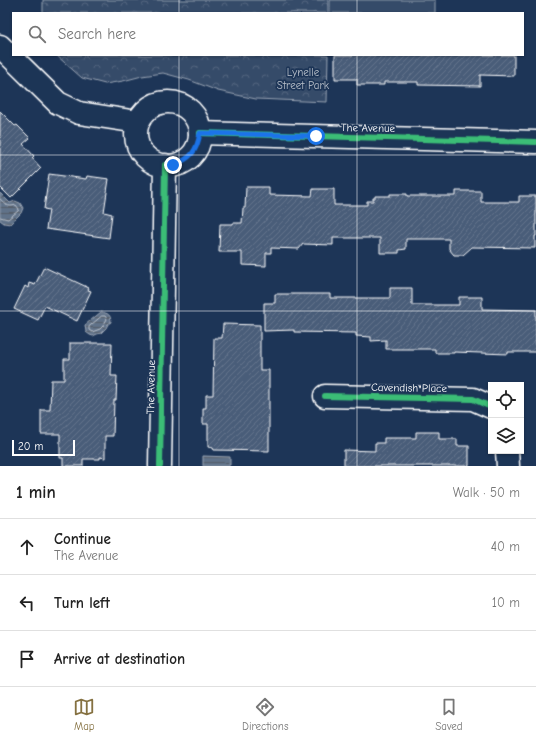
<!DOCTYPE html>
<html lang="en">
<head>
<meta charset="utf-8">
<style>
  :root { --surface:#fff; --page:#f2f2f2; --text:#222; --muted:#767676; --line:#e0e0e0; --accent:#857141 }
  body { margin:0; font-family:"Comic Neue",sans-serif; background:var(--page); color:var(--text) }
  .controls { position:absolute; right:12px; bottom:12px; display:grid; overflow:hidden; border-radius:0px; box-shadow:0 1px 3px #0004 }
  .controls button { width:36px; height:36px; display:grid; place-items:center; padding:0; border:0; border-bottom:1px solid var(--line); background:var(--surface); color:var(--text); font:20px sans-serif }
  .scale { position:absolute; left:12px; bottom:10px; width:63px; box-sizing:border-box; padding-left:4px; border:2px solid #fff; border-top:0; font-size:11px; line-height:14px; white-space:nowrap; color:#fff; -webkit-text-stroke:3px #1d3557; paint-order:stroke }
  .stop { position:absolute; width:12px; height:12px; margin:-9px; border:3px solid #1a73e8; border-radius:50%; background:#fff }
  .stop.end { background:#1a73e8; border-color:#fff; box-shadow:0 1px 4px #0008 }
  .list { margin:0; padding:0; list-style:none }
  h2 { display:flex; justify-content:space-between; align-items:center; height:52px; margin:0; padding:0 16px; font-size:17px }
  h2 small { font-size:13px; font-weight:400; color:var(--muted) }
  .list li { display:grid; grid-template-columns:26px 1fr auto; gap:12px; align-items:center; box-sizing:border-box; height:56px; padding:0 16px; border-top:1px solid var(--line) }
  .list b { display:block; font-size:15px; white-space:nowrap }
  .list p { margin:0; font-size:13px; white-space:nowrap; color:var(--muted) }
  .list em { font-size:13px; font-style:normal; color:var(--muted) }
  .icon { flex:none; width:22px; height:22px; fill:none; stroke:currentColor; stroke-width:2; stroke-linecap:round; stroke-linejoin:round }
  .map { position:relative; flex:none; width:536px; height:466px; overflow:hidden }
  .search { position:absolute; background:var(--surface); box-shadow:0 1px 3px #0004; left:12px; right:12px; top:12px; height:44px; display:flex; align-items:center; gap:10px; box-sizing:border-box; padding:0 14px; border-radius:0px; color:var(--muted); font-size:15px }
  .sheet { height:220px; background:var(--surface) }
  nav { display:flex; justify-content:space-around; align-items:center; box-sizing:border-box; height:56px; border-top:1px solid var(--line); background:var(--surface); font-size:11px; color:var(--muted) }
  nav a { display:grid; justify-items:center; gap:2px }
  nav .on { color:var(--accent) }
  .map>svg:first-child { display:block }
  .park { fill:url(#park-crowns); stroke:#9aa5b4 }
  .pitch { fill:#364b69; stroke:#9aa5b4 }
  .water { fill:url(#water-rules); stroke:#a0aab8 }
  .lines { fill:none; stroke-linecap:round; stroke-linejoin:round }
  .shore { stroke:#c0c7d0; stroke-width:1 }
  .building { fill:url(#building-hatch); stroke:#fff }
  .minor-casing { stroke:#fff; stroke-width:25 }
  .minor { stroke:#1d3557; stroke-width:22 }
  .cycleway-casing { stroke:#1d3557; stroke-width:8 }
  .cycleway { stroke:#3abd76; stroke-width:6 }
  .route { stroke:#1a73e8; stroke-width:5 }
  .grid { fill:none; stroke:#fff; stroke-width:1; stroke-opacity:0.55 }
  .labels { text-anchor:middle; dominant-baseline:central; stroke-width:3.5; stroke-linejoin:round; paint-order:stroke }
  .park-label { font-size:11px; fill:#b9c0ca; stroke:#1d3557 }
  .street-label { font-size:11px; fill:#fff; stroke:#1d3557 }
</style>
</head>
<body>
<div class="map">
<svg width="536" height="466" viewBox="0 0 536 466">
  <defs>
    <pattern id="park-crowns" width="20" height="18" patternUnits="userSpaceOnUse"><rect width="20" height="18" fill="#364b69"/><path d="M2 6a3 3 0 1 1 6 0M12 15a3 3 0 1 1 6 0" fill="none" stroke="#546680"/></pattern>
    <pattern id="water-rules" width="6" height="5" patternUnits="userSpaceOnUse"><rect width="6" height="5" fill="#617289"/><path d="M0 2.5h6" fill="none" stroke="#555d67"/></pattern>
    <pattern id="building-hatch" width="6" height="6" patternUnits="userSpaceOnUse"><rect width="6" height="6" fill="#4a5d79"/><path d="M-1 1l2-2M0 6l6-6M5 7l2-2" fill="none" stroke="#65758d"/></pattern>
  </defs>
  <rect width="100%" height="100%" fill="#1d3557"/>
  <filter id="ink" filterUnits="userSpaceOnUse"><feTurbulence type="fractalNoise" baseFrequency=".025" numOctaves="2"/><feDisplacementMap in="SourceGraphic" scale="8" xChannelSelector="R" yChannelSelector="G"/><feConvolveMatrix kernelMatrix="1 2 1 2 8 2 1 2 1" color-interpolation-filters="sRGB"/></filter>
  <g filter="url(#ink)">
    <!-- park -->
    <g class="park">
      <rect x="43" y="0" width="285" height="13"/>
      <path d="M 56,55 L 328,55 L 327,102 L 256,99 L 218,91 L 189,80 L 163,73 L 142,76 L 123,81 L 105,84 L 82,78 Z"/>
    </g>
    <!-- pitch -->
    <rect class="pitch" x="330" y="0" width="105" height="13"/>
    <!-- water -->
    <g class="water">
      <path d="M 0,193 L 10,203 L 15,201 L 20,203 L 23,208 L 21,213 L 10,224 L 4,223 L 0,220 Z"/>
      <path d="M 101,312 C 108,313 111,315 111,322 L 108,324 L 106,328 L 101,333 L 97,334 L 93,336 L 90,335 L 86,332 L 85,325 Z"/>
      <path d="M 203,456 L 230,457 L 230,465 L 227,466 L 203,466 Z"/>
    </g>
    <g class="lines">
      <!-- shore -->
      <g class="shore">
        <path d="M 0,199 C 6,204 7,208 16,205 L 19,209 L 18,211 L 8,219 L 0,217"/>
        <path d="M 102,316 L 105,316 L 107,319 L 103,326 L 100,329 L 92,332 L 89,330 L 89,327 Z"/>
      </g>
    </g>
    <!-- building -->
    <g class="building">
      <path d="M 335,55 L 514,55 L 514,76 L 480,75 L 480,86 L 418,85 L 418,82 L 384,82 L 384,85 L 357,85 L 357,79 L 335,79 Z"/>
      <path d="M 0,111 L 15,126 L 17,125 L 30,138 L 23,144 L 34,156 L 32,158 L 41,168 L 11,198 L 0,187 Z"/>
      <path d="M 49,174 L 86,179 L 87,176 L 109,179 L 104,212 L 112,214 L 109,238 L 46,229 L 49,210 L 44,209 Z"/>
      <path d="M 246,187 L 269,187 L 269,195 L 312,196 L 313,189 L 334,189 L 334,205 L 367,205 L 367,201 L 373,201 L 373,198 L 375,198 L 375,196 L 390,196 L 390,194 L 407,194 L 407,196 L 456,196 L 456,191 L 481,191 L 481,202 L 519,202 L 519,196 L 536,196 L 536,236 L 535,236 L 535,248 L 472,247 L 463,255 L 454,255 L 449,249 L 449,239 L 406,239 L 406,249 L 399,250 L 399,253 L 380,253 L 380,238 L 333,238 L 333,245 L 303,244 L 299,249 L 271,248 L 271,253 L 266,253 L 266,266 L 242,265 L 242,252 L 219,252 L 220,224 L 233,224 L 233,223 L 242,223 L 243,208 L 245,208 Z"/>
      <path d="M 44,267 L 89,288 L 88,290 L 91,291 L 77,321 L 45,306 L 38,320 L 14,309 L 25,286 L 28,288 L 29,283 L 35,285 Z"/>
      <path d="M 390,288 L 412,288 L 412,305 L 459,305 L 459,297 L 482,297 L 482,309 L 536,310 L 536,352 L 508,352 L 508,354 L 454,352 L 454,353 L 435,353 L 435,349 L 386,349 L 386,340 L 371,341 L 371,337 L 356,336 L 356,333 L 294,332 L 294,330 L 264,331 L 264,303 L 275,303 L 275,294 L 330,294 L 330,298 L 390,298 Z"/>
      <path d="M 223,324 L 260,325 L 260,370 L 269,370 L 269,451 L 214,450 L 213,448 L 208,447 L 208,424 L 203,424 L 203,408 L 206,408 L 206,395 L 213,395 L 214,338 L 222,338 Z"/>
      <path d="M 70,343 L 112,343 L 111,376 L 117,376 L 116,400 L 114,400 L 113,436 L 105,436 L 105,458 L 100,457 L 100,459 L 83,459 L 83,466 L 63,466 L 63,458 L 60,458 L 60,434 L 41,434 L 41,410 L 50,410 L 51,380 L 64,380 L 64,359 L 70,359 Z"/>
      <path d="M 416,432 L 439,432 L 439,439 L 457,439 L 457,446 L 469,446 L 469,466 L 344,466 L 344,450 L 375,451 L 375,443 L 384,443 L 384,438 L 416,438 Z"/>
    </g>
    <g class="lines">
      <defs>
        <g id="minor">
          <path d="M 0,46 L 58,103 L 79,113 L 138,122"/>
          <circle cx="168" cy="134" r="32"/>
          <path d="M 200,133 L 536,142"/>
          <path d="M 325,396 L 473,399 L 491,407"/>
          <path d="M 507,451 L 508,466"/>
          <path d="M 160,466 L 165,165"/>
        </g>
      </defs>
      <!-- minor casing -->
      <use href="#minor" class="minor-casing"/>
      <!-- minor -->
      <use href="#minor" class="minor"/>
      <defs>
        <g id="cycleway">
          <path d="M 200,133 L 536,142"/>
          <path d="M 325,396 L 473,399 L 491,407"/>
          <path d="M 160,466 L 165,165"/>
        </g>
      </defs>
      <!-- cycleway casing -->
      <use href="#cycleway" class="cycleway-casing"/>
      <!-- cycleway -->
      <use href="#cycleway" class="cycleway"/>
    </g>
  </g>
  <g class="lines" filter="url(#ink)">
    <!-- route -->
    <path class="route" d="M 173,165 C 191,159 197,151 200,133 L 316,136"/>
  </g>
  <!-- grid -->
  <path class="grid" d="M 179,0 L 179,13M 357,0 L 357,13M 179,55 L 179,466M 357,55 L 357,466M 0,155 L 536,155M 0,311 L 536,311"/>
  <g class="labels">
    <!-- park labels -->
    <g class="park-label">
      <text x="303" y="72">Lynelle<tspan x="303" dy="13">Street Park</tspan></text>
    </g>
    <!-- street labels -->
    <g class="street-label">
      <text transform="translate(368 128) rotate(1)">The Avenue</text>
      <text transform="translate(151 387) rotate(-89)">The Avenue</text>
      <text transform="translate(409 388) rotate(1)">Cavendish Place</text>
    </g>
  </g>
</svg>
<div class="controls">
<button><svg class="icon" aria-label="locate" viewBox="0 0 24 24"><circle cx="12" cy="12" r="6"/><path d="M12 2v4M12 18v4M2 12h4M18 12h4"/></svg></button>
<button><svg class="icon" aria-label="layers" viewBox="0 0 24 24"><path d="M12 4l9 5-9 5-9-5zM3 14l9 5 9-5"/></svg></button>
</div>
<div class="scale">20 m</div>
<div class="stop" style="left:316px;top:136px"></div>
<div class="stop end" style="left:173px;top:165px"></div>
<div class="search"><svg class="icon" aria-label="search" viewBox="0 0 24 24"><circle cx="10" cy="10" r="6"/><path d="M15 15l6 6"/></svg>Search here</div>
</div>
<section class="sheet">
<h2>1 min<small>Walk · 50 m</small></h2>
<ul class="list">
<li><svg class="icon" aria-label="ahead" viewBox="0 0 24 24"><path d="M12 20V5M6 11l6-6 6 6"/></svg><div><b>Continue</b><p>The Avenue</p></div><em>40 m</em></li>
<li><svg class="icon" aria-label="left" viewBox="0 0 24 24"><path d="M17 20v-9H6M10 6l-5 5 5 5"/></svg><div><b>Turn left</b></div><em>10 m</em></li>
<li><svg class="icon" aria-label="arrive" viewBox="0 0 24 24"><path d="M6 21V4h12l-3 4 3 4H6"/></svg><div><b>Arrive at destination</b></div></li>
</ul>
</section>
<nav>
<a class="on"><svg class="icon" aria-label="map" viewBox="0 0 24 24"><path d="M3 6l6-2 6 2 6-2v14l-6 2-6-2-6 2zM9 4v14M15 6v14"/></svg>Map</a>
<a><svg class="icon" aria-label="directions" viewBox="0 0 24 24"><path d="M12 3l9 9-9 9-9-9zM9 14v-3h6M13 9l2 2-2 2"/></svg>Directions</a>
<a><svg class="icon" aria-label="saved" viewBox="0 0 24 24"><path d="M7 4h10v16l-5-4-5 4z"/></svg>Saved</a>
</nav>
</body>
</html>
